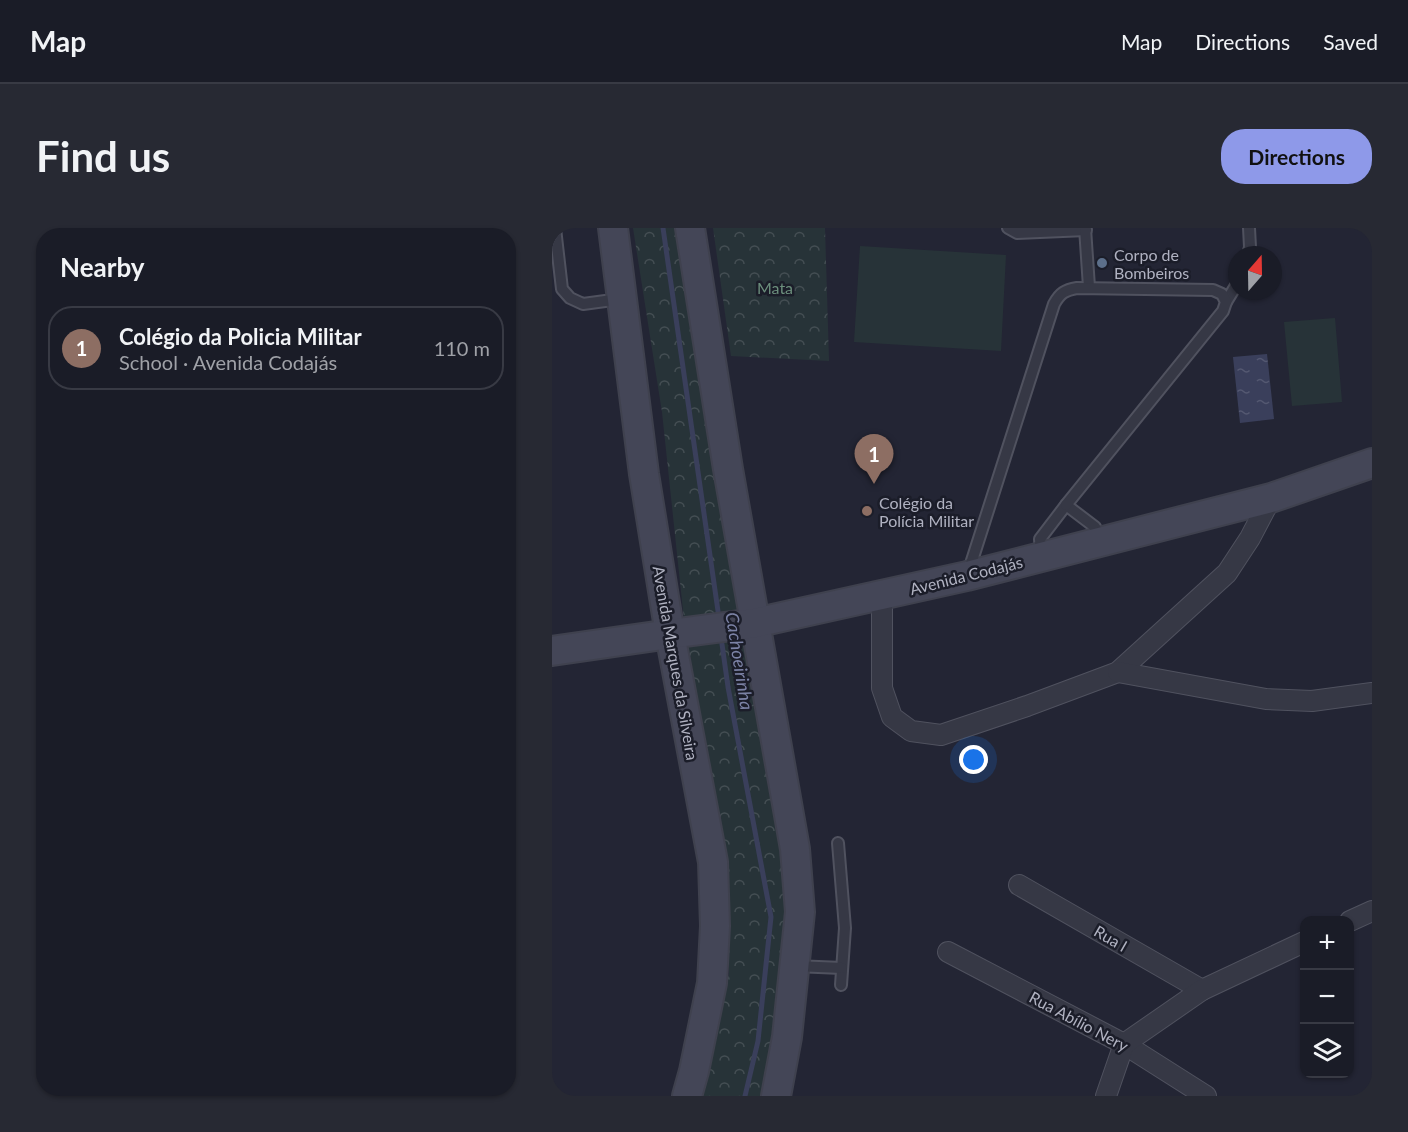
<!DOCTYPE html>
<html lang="en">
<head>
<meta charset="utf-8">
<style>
  :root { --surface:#1a1c27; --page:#272933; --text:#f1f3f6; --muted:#9fa1a7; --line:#383a44; --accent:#8e99e9 }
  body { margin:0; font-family:Lato,sans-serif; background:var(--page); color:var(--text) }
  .controls { position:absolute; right:18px; bottom:18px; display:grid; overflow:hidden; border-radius:12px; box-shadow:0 2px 4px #0004 }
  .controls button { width:54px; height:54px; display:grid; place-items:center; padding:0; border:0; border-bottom:2px solid var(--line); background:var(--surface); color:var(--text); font:30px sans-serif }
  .compass { position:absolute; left:676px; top:18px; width:54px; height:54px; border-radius:50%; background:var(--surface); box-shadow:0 2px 4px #0004; rotate:20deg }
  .you { position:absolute; left:422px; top:532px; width:21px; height:21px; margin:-15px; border:4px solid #fff; border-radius:50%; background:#1a73e8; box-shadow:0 0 0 9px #1a73e833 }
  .badge { display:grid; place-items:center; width:39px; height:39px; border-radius:50%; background:var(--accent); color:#fff; font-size:20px; font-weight:700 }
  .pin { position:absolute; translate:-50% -50px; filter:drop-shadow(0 2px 3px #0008) }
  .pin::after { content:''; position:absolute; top:32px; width:21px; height:18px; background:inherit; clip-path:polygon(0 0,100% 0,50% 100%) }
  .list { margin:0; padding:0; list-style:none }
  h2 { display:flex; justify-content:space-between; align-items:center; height:78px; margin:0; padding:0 24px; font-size:26px }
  h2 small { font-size:20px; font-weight:400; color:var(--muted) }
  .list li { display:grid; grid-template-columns:39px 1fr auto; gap:18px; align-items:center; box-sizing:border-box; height:84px; margin:0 12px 12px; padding:0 12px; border:2px solid var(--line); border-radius:24px }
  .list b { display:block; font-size:22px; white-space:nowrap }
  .list p { margin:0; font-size:20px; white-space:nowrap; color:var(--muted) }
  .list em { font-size:20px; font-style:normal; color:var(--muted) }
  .icon { flex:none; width:33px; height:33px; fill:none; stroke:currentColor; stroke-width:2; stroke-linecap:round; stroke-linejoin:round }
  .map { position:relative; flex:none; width:820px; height:868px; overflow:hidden; border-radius:24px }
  header { display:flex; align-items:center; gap:36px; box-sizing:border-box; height:84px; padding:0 30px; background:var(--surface); border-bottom:2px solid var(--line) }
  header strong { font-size:28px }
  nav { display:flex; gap:33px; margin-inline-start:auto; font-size:21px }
  .intro { display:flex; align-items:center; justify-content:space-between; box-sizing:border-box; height:144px; padding:0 36px }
  h1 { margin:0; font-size:42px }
  .button { padding:15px 27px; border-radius:24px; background:var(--accent); color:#111; font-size:21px; font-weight:700 }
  main { display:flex; gap:36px; padding:0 36px }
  aside { flex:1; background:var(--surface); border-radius:24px; box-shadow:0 2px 4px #0004 }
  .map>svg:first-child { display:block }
  .forest { fill:url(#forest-crowns) }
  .pitch { fill:#273338 }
  .water { fill:url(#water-ripples) }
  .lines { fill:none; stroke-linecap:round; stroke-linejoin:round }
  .stream { stroke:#3a3f5b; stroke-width:5 }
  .lane-casing { stroke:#50525f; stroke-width:14 }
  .street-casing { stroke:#50525f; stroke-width:22 }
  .secondary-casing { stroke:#3f414e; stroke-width:32 }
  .lane { stroke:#363845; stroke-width:10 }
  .street { stroke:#363845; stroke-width:20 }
  .secondary { stroke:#444657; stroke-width:28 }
  .service-dot { fill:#5c6f8a; stroke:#1b1d29; stroke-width:2 }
  .education-dot { fill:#8d6e63; stroke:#1b1d29; stroke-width:2 }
  .labels { text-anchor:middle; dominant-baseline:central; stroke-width:5; stroke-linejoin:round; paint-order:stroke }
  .poi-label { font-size:16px; fill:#b0b2c1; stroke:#1b1d29; text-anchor:start }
  .park-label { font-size:16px; fill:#6b8e7c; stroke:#1b1d29 }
  .street-label { font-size:16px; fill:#b0b2c1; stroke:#1b1d29 }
  .water-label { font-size:18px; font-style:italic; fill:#7c83a6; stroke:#1b1d29 }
</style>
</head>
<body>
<header>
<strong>Map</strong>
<nav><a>Map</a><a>Directions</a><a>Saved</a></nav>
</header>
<div class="intro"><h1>Find us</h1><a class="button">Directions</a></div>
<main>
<aside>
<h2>Nearby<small></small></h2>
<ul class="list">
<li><span class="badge" style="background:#8d6e63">1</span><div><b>Colégio da Policia Militar</b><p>School · Avenida Codajás</p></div><em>110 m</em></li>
</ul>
</aside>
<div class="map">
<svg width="820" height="868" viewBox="0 0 820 868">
  <defs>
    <pattern id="forest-crowns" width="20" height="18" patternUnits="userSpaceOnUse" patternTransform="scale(1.5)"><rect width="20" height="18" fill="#273338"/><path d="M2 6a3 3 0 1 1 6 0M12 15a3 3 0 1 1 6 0" fill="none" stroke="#444e53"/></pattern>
    <pattern id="water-ripples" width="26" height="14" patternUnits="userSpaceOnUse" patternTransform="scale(1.5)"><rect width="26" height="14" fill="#3a3f5b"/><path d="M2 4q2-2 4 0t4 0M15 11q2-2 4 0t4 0" fill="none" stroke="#545871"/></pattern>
  </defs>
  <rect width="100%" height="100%" fill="#232534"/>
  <!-- forest -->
  <g class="forest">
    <path d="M 81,0 L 140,0 L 244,681 L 215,868 L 148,868 L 177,746 L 176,673 L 135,420 L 110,184 Z"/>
    <path d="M 161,0 L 273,0 L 277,133 L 179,128 Z"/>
  </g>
  <!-- pitch -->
  <g class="pitch">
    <path d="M 308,18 L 454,27 L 449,123 L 302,114 Z"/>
    <path d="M 783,90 L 790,174 L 740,178 L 732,94 Z"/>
  </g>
  <!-- water -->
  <path class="water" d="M 715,126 L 722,191 L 688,195 L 681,129 Z"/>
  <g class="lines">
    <!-- stream -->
    <g class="stream">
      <path d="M 111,0 L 167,390"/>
      <path d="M 169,409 L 176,459 L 219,689 L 206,813 L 193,868"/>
    </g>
    <defs>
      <g id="lane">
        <path d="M 3,0 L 10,61 L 18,70 L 31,76 L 68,71"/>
        <path d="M 456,0 L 465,5 L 534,2"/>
        <path d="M 533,0 L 537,59"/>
        <path d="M 696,27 L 698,19 L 697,0"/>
        <path d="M 674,74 L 685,56"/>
        <path d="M 489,326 L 488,311 L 514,277 L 543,299 L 549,313"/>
        <path d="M 416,345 L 502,76 C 508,65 513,62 525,60 L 661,62 L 670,66 L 674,74 L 671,83 L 514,277"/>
        <path d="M 286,615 L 293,700 L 289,757"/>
        <path d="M 243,738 L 290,740"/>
      </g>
      <g id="street">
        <path d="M 330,367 L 330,460 L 340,489 L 359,503 L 389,507 L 475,478 L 566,444 L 675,345 L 698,310 L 719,270"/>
        <path d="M 566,444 L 714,471 L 760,473 L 820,465"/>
        <path d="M 467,657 L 650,762"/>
        <path d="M 798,693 L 820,683"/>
        <path d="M 396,724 L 572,816 L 654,868"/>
        <path d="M 554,868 L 572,816 L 650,762 L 752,714"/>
      </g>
      <g id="secondary">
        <path d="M 61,0 L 92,246 L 118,406 L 161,634 L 163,698 L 160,755 L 142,843 L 135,868"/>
        <path d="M 138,0 L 176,241 L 243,621 L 248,684 L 235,809 L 224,868"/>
        <path d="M 0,423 L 118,406 L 203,395 L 415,348 L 719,270 L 820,235"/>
      </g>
    </defs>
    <!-- lane casing -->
    <use href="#lane" class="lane-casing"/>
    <!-- street casing -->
    <use href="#street" class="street-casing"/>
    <!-- secondary casing -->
    <use href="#secondary" class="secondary-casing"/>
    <!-- lane -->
    <use href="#lane" class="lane"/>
    <!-- street -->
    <use href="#street" class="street"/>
    <!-- secondary -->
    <use href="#secondary" class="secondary"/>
  </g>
  <!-- markers -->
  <circle class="service-dot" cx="550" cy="35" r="6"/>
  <circle class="education-dot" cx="315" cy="283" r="6"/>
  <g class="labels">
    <!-- poi labels -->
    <g class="poi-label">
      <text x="562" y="26">Corpo de<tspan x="562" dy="18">Bombeiros</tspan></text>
      <text x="327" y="274">Colégio da<tspan x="327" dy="18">Polícia Militar</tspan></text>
    </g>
    <!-- park labels -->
    <g class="park-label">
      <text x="223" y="59">Mata</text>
    </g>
    <!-- street labels -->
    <g class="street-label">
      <text transform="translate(414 347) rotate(-14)">Avenida Codajás</text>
      <text transform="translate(124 435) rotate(80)">Avenida Marques da Silveira</text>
      <text transform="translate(559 710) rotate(30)">Rua I</text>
      <text transform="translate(527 793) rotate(28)">Rua Abílio Nery</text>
    </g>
    <!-- water labels -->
    <g class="water-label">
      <text transform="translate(188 433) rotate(81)">Cachoeirinha</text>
    </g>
  </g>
</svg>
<div class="controls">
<button>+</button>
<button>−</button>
<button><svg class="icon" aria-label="layers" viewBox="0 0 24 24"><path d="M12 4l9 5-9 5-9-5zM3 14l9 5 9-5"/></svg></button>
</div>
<svg class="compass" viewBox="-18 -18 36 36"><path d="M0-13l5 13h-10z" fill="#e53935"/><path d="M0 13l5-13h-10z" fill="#9fa1a7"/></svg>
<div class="you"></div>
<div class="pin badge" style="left:322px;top:256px;background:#8d6e63">1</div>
</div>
</main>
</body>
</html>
